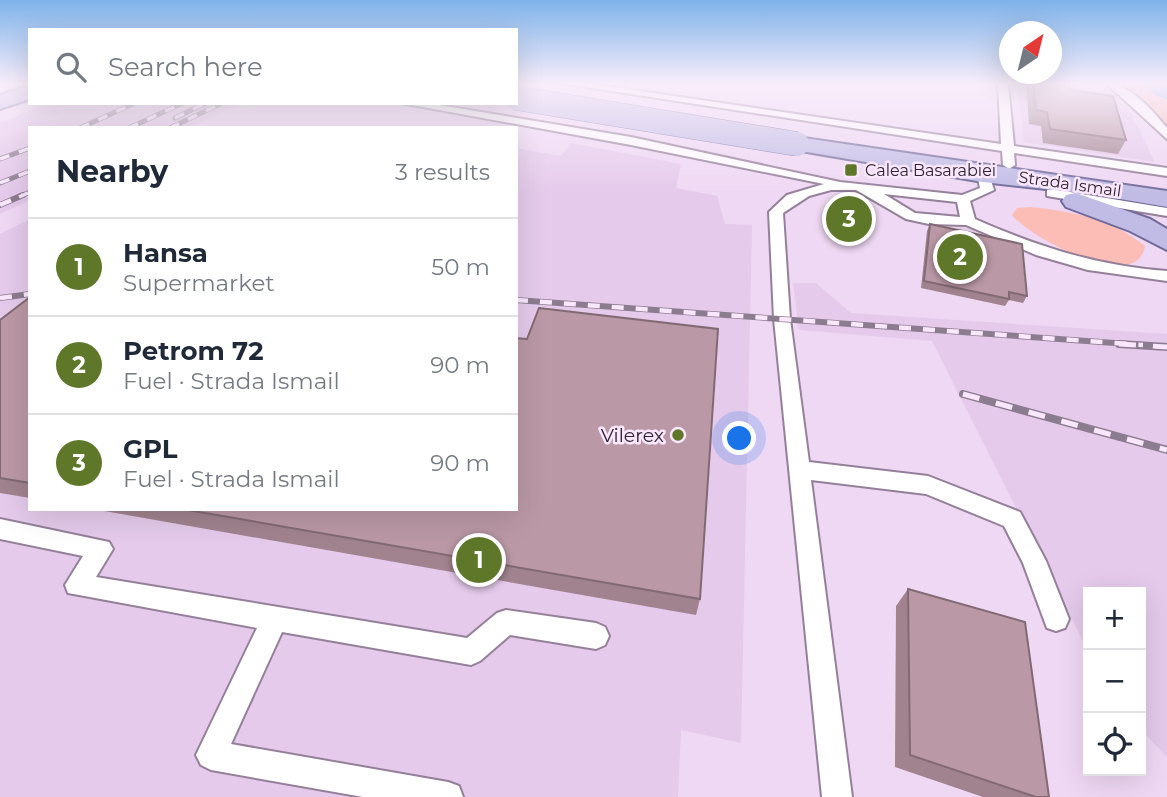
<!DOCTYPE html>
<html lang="en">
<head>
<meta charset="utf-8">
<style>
  :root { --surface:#fff; --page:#f2f2f3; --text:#1f2937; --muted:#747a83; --line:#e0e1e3; --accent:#5f7729 }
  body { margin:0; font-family:Montserrat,sans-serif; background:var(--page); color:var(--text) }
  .controls { position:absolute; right:21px; bottom:21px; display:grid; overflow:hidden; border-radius:0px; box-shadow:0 7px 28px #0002 }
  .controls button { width:63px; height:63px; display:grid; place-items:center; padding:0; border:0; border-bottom:2px solid var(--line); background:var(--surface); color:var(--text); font:35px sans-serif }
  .compass { position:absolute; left:999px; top:21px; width:63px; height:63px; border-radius:50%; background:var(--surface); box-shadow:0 7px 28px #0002; rotate:35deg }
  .you { position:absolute; left:740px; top:439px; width:24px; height:24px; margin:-18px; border:5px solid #fff; border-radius:50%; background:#1a73e8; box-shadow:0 0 0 10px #1a73e833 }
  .badge { display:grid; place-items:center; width:46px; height:46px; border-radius:50%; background:var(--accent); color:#fff; font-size:23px; font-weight:700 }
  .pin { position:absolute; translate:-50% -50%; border:4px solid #fff; box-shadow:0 2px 7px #0006 }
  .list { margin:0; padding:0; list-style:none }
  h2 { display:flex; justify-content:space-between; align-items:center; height:91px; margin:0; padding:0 28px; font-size:30px }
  h2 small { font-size:23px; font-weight:400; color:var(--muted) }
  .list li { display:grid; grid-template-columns:46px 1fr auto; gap:21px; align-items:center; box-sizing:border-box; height:98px; padding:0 28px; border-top:2px solid var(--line) }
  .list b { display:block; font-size:26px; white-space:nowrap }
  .list p { margin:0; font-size:23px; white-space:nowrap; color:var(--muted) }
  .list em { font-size:23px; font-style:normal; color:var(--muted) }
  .icon { flex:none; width:38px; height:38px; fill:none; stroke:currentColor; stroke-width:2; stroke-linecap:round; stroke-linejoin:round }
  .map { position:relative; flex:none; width:1167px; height:797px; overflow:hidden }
  .search { position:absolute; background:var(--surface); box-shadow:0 7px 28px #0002; left:28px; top:28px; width:490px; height:77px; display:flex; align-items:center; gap:18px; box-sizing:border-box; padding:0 24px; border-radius:0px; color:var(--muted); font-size:26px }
  .panel { position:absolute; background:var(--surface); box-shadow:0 7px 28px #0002; left:28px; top:126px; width:490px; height:385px; border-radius:0px }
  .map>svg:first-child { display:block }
  .built { fill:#e5caeb }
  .green { fill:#fbbdb6 }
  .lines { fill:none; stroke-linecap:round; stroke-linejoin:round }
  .river { fill:#7faeea; fill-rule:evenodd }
  .service-casing { stroke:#95809a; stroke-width:4 }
  .primary-casing { stroke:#726b9a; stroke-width:4 }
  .service { fill:#fff; fill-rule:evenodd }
  .primary { fill:#c0bce5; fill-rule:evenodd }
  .rail-far2-casing { stroke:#8c7c8f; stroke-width:5 }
  .rail-far1-casing { stroke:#8c7c8f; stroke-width:6 }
  .rail-casing { stroke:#8c7c8f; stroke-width:8 }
  .rail-far2 { stroke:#fae7fe; stroke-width:3.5; stroke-dasharray:10; stroke-linecap:butt }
  .rail-far1 { stroke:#fae7fe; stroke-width:4.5; stroke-dasharray:12; stroke-linecap:butt }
  .rail { stroke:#fae7fe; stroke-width:5; stroke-dasharray:17; stroke-linecap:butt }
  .primary-bridge-casing { stroke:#726b9a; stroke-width:25; stroke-linecap:butt }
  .primary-bridge { stroke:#c0bce5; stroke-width:24 }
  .wall { fill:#a0838e }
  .building { fill:#ba98a5; stroke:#826a74; stroke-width:2 }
  .poi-dot { fill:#5f7729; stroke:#fae7fe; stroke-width:2.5 }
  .labels { text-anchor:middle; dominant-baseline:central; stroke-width:5; stroke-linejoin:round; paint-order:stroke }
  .far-poi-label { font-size:16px; fill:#2e252f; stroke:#fae7fe; text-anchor:start }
  .far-street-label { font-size:16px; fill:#2e252f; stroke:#fae7fe }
  .poi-label { font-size:19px; fill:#2e252f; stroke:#fae7fe; text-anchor:end }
</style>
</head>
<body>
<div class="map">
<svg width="1167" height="797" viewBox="0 0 1167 797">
  <rect width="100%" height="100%" fill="#efd8f4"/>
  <!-- built -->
  <g class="built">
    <path d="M 1017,83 L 1102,83 L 1126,103 L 1155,162 L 1024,142 Z"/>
    <path d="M 50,103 L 241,103 L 188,128 L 30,128 L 30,200 L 0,214 L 0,123 Z"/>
    <path d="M 571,143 L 681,164 L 676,188 L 717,196 L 725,224 L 752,225 L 741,743 L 681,730 L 678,797 L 0,797 L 0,234 L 30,219 L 30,509 L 516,509 L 516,148 L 561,156 Z"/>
    <path d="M 793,283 L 816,283 L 851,313 L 1167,334 L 1167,757 L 1141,730 L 1141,592 L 1088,592 L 1088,651 L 932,341 L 799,330 Z"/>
  </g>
  <!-- green -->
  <g class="green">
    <path d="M 1117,83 L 1167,83 L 1167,129 L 1142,100 Z"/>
    <path d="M 1030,207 C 1072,211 1112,219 1145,246 C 1137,296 1029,237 1012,215 L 1017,208 Z"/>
  </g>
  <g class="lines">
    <!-- river -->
    <path class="river" d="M 1142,83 L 1167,83 L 1167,99 L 1156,96 Z"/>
    <defs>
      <g id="service">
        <path d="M 560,83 L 585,83 L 1001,144 L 998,83 L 1008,83 L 1014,146 L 1167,168 L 1167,176 L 1014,153 L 1015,165 L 1009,169 L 1003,165 L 1002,151 Z"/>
        <path d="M 1106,83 C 1129,83 1153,111 1167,128 L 1167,139 Z"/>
        <path d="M 401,103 L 427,103 L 631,137 L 840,182 L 962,195 L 980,188 L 977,174 L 983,170 L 989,174 L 994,190 L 970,201 L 975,219 C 1038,247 1098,266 1167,271 L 1167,281 L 1088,270 L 1036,255 L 966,225 L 929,224 L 906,219 L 856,190 L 831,190 L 809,196 L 783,213 L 790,319 L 809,462 L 928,476 L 1020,512 L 1046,561 L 1069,619 L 1065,628 L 1056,631 L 1047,628 L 1023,563 L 1004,526 L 926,494 L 811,480 L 852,797 L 822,797 L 774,319 L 769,212 L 787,195 L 824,184 L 631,145 ZM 884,194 L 957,202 L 960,217 L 915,213 Z"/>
        <path d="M 1052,189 L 1167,208 L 1167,216 L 1047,196 L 1047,190 Z"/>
        <path d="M 0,519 L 109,542 L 113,549 L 96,577 L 467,638 L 497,613 L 506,610 L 596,623 L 605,627 L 609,636 L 605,645 L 596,649 L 510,635 L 480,661 L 471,665 L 282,632 L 231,744 L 448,782 L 459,786 L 463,797 L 363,797 L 211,770 L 201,765 L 196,755 L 257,628 L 68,593 L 65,585 L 83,556 L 0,539 Z"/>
      </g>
      <g id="primary">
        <path d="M 30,85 L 30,99 L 0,109 L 0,95 Z"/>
        <path d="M 797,137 L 1167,191 L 1167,207 L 1091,194 L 983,182 L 789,149 L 785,144 L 789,139 Z"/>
        <path d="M 1076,193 L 1150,219 L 1167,229 L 1167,250 L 1130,231 L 1066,207 L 1062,201 L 1066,195 Z"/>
      </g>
    </defs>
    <!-- service casing -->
    <use href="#service" class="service-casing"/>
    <!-- primary casing -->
    <use href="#primary" class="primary-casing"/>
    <!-- service -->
    <use href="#service" class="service"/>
    <!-- primary -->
    <use href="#primary" class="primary"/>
    <defs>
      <g id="rail-far2">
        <path d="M 175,118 L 206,103"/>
        <path d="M 80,128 L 135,103"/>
        <path d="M 129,128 L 183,103"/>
        <path d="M 170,128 L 222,103"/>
        <path d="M 0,159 L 30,148"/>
        <path d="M 0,183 L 30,171"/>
        <path d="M 19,197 L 30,192"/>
      </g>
      <g id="rail-far1">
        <path d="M 0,205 L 23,195"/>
        <path d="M 0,298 L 30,294"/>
        <path d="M 516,300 L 1143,345"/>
      </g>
      <g id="rail">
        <path d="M 1119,344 L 1167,347"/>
        <path d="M 963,394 L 1167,450"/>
      </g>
    </defs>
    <!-- rail-far2 casing -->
    <use href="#rail-far2" class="rail-far2-casing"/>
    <!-- rail-far1 casing -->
    <use href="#rail-far1" class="rail-far1-casing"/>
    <!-- rail casing -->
    <use href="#rail" class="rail-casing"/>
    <!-- rail-far2 -->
    <use href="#rail-far2" class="rail-far2"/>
    <!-- rail-far1 -->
    <use href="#rail-far1" class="rail-far1"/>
    <!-- rail -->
    <use href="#rail" class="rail"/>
    <defs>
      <path id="primary-bridge" d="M 516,98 L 797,144"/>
    </defs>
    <!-- primary-bridge casing -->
    <use href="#primary-bridge" class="primary-bridge-casing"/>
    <!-- primary-bridge -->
    <use href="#primary-bridge" class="primary-bridge"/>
  </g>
  <!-- wall -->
  <g class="wall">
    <path d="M 1026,83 L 1068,83 L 1071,90 L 1126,140 L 1118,154 L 1043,143 L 1041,126 L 1029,124 Z"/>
    <path d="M 930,224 L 1027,296 L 1023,303 L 1009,300 L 1005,306 L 921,288 L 927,231 Z"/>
    <path d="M 30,297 L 30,498 L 0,493 L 0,320 Z"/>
    <path d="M 93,509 L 516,509 L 700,599 L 696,615 Z"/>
    <path d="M 908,589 L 1049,797 L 983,797 L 895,767 L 896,606 Z"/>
  </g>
  <!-- building -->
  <g class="building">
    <path d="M 1033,83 L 1068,83 L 1071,90 L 1113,96 L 1126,140 L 1050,129 L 1047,112 L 1036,110 Z"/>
    <path d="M 930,224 L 1022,244 L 1027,296 L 1009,292 L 1009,299 L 924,281 Z"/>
    <path d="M 30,297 L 30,483 L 0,478 L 0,320 Z"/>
    <path d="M 539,308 L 718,329 L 700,599 L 182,509 L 516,509 L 516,338 L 527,339 Z"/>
    <path d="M 908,589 L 1025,622 L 1049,797 L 1036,797 L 910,755 Z"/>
  </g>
  <!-- sky -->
  <linearGradient id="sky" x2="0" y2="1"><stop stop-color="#7eb2e9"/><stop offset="0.43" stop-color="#f8edfa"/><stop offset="1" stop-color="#f8edfa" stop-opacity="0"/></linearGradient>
  <rect width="1167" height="194" fill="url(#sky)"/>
  <!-- markers -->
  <g class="poi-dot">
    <rect x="844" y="163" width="14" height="14" rx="3.5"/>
    <circle cx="678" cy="435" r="7"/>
  </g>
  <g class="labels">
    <!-- far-poi labels -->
    <g class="far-poi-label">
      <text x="865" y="170">Calea Basarabiei</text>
    </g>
    <!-- far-street labels -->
    <g class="far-street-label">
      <text transform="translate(1070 184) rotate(8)">Strada Ismail</text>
    </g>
    <!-- poi labels -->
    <g class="poi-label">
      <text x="664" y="435">Vilerex</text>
    </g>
  </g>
</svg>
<div class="controls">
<button>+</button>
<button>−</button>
<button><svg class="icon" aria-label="locate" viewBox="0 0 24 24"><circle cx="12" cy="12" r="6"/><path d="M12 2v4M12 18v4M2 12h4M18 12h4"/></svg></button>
</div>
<svg class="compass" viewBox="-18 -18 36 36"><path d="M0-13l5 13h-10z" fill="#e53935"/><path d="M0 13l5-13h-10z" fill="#747a83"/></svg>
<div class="you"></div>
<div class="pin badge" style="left:479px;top:560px">1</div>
<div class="pin badge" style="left:960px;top:257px">2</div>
<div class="pin badge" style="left:849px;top:219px">3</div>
<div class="search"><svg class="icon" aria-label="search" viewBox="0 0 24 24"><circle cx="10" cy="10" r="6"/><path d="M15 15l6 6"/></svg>Search here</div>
<section class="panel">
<h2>Nearby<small>3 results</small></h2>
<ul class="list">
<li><span class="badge">1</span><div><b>Hansa</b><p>Supermarket</p></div><em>50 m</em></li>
<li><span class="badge">2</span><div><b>Petrom 72</b><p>Fuel · Strada Ismail</p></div><em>90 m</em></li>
<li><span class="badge">3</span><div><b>GPL</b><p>Fuel · Strada Ismail</p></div><em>90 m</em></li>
</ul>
</section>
</div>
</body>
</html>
